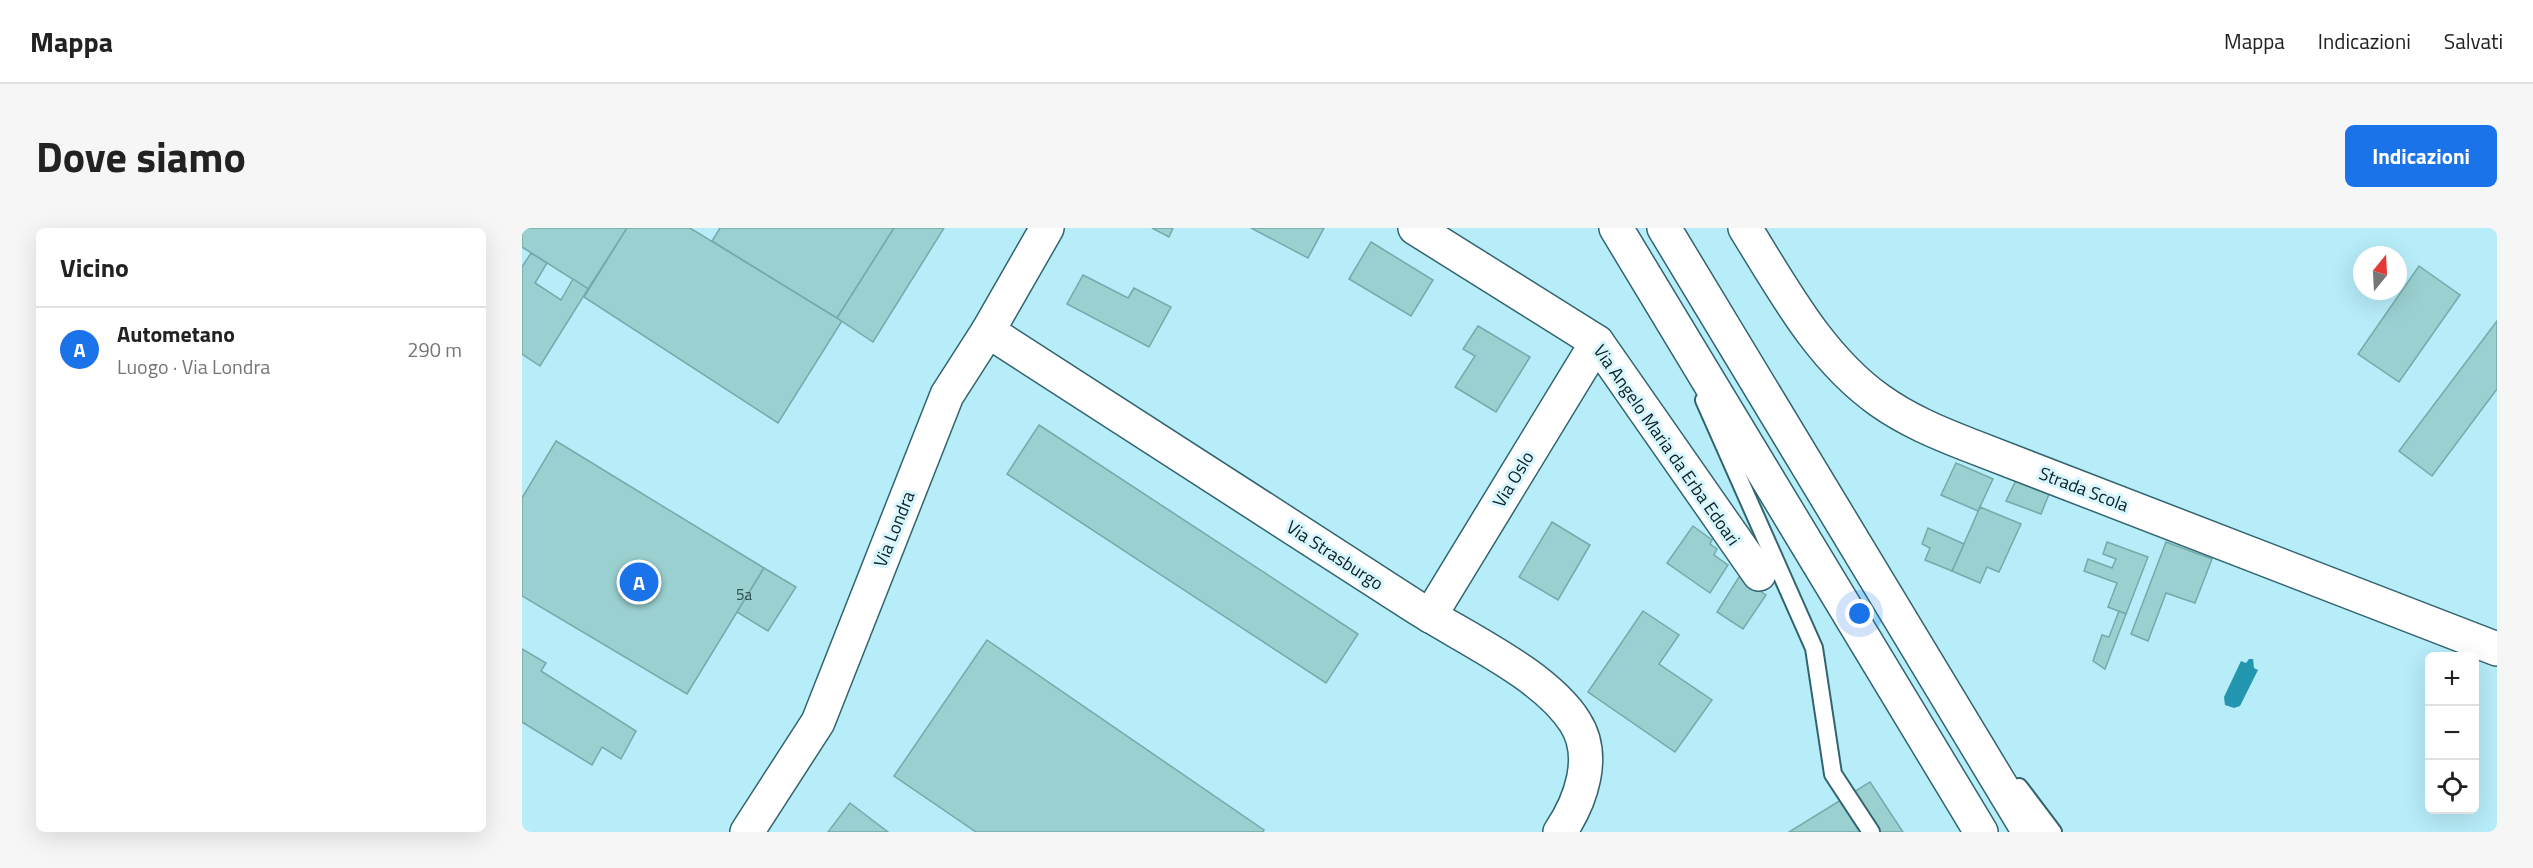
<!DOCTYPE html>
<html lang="it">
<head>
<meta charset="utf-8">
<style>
  :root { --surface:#fff; --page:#f6f6f6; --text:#222; --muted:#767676; --line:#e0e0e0; --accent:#1a73e8 }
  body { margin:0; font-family:"Titillium Web",sans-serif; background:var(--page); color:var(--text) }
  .controls { position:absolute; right:18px; bottom:18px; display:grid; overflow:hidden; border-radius:9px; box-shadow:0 6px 24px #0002 }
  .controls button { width:54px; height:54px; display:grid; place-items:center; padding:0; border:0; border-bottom:2px solid var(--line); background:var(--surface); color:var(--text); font:30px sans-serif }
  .compass { position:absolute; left:1831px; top:18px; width:54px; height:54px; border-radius:50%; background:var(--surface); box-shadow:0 6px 24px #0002; rotate:18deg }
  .you { position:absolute; left:1338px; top:386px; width:21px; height:21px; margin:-15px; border:4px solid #fff; border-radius:50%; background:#1a73e8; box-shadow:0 0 0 9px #1a73e833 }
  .badge { display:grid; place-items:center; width:39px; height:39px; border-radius:50%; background:var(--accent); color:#fff; font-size:20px; font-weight:700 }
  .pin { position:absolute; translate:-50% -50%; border:3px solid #fff; box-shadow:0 2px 6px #0006 }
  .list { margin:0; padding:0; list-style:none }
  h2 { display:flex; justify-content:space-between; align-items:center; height:78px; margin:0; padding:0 24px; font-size:26px }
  h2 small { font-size:20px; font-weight:400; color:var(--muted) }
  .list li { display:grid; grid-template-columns:39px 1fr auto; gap:18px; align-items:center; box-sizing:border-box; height:84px; padding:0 24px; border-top:2px solid var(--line) }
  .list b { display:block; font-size:22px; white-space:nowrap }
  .list p { margin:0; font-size:20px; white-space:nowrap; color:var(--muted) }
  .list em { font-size:20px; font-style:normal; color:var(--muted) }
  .icon { flex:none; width:33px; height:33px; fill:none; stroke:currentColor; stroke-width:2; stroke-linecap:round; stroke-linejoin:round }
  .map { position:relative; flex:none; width:1975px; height:604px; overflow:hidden; border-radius:9px }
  header { display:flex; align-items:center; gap:36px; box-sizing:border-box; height:84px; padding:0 30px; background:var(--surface); border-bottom:2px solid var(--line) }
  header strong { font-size:28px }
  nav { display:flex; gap:33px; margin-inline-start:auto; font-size:21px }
  .intro { display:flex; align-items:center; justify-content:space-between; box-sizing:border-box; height:144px; padding:0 36px }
  h1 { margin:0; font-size:42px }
  .button { padding:15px 27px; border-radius:9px; background:var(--accent); color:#fff; font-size:21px; font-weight:700 }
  main { display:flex; gap:36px; padding:0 36px }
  aside { flex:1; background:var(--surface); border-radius:9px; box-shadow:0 6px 24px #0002 }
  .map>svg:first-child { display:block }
  .water { fill:#2297af }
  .building { fill:#9ad0d0; stroke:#74aaa9; stroke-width:1.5 }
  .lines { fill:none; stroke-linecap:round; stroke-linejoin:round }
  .service-casing { stroke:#326470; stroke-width:20 }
  .minor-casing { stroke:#326470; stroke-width:36 }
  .trunk-casing { stroke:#326470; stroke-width:36 }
  .service { stroke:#fff; stroke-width:16 }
  .minor { stroke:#fff; stroke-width:33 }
  .trunk { stroke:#fff; stroke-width:33 }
  .labels { text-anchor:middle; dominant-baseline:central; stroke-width:6; stroke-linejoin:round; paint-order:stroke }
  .number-label { font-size:15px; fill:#2f4c50 }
  .street-label { font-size:18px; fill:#0b2025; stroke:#d6f5fd }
</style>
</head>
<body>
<header>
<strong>Mappa</strong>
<nav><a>Mappa</a><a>Indicazioni</a><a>Salvati</a></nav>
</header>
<div class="intro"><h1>Dove siamo</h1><a class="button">Indicazioni</a></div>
<main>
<aside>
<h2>Vicino<small></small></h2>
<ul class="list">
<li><span class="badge">A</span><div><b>Autometano</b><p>Luogo · Via Londra</p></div><em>290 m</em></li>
</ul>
</aside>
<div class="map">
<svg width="1975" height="604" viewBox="0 0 1975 604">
  <rect width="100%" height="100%" fill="#b7ecf9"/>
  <!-- water -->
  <path class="water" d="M 1727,431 L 1731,431 L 1732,440 L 1736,442 L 1718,478 L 1712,480 L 1703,477 L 1702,469 L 1719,433 L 1724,435 Z"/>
  <!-- building -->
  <g class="building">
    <path d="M 0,0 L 105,0 L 66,61 L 0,19 Z"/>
    <path d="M 105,0 L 168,0 L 320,93 L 256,195 L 62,69 Z"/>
    <path d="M 198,0 L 372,0 L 315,90 L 190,13 Z"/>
    <path d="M 372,0 L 422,0 L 351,114 L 315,90 Z"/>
    <path d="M 630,0 L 651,0 L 647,9 Z"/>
    <path d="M 729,0 L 802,0 L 786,30 Z"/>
    <path d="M 849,14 L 911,52 L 889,88 L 827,51 Z"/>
    <path d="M 9,25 L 25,35 L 13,55 L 39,72 L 51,51 L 66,61 L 18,138 L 0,126 L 0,39 Z"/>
    <path d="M 1897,38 L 1938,67 L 1877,154 L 1836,126 Z"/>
    <path d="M 561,47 L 606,70 L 612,60 L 649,79 L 627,119 L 545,76 Z"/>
    <path d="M 1975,93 L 1975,161 L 1910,248 L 1877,223 Z"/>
    <path d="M 956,98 L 1008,129 L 974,184 L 933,159 L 953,128 L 941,121 Z"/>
    <path d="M 517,197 L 836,406 L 804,455 L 485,246 Z"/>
    <path d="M 34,213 L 242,340 L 165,466 L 0,368 L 0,270 Z"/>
    <path d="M 1434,235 L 1471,251 L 1456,283 L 1419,267 Z"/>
    <path d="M 1498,244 L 1530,259 L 1519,286 L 1484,273 Z"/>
    <path d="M 1458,279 L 1499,296 L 1477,344 L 1465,339 L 1458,355 L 1430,343 Z"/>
    <path d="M 1030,294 L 1068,317 L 1036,372 L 997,349 Z"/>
    <path d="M 1171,298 L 1190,312 L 1188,316 L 1195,321 L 1192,327 L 1206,337 L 1188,365 L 1145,335 Z"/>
    <path d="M 1406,300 L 1442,316 L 1430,343 L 1403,332 L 1408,320 L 1400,316 Z"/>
    <path d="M 1585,314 L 1626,329 L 1604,386 L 1586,379 L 1595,355 L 1562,343 L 1566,331 L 1590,340 L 1594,331 L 1581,326 Z"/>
    <path d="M 1644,314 L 1690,331 L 1673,375 L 1644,365 L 1626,413 L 1609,406 Z"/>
    <path d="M 242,340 L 274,359 L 246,403 L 215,384 Z"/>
    <path d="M 1217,349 L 1244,367 L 1221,401 L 1195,384 Z"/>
    <path d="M 1121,383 L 1157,407 L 1137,436 L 1190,472 L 1153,524 L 1066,464 Z"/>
    <path d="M 1597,383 L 1604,386 L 1583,441 L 1571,433 L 1580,407 L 1587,409 Z"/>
    <path d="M 465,412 L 742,602 L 741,604 L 454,604 L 372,548 Z"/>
    <path d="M 0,421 L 24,435 L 19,443 L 114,503 L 99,531 L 80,519 L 70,537 L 0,494 Z"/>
    <path d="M 1348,554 L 1381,604 L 1267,604 Z"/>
    <path d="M 328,575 L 366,604 L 306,604 Z"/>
  </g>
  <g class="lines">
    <defs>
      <g id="service">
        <path d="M 1182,172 L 1292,420 L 1311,546 L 1349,604"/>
        <path d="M 1497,559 L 1531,604"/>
      </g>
      <g id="minor">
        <path d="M 893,0 L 1075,114 L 1237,346"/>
        <path d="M 1223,0 C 1261,61 1297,129 1357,172 C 1385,192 1416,205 1447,217 L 1975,421"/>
        <path d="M 466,103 C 607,194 748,285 889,376 C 938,408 1022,445 1053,494 C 1075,528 1059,573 1038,604"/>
        <path d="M 908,388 L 1075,114"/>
        <path d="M 225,604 L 296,494 L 425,167 L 466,103 L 525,0"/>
      </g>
      <g id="trunk">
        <path d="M 1094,0 L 1459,604"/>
        <path d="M 1142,0 L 1507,604"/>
      </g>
    </defs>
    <!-- service casing -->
    <use href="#service" class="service-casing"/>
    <!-- minor casing -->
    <use href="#minor" class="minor-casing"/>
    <!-- trunk casing -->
    <use href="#trunk" class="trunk-casing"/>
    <!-- service -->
    <use href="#service" class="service"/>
    <!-- minor -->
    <use href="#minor" class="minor"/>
    <!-- trunk -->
    <use href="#trunk" class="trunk"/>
  </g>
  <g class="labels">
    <!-- number labels -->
    <g class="number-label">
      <text x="222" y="366">5a</text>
    </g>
    <!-- street labels -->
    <g class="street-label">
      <text transform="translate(1145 217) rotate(55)">Via Angelo Maria da Erba Edoari</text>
      <text transform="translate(991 251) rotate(-59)">Via Oslo</text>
      <text transform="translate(1562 261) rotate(21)">Strada Scola</text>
      <text transform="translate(372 301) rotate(-68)">Via Londra</text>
      <text transform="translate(813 327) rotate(33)">Via Strasburgo</text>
    </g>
  </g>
</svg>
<div class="controls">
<button>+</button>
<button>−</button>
<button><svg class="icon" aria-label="locate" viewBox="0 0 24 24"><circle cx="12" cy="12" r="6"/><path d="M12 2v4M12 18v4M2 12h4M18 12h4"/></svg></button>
</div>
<svg class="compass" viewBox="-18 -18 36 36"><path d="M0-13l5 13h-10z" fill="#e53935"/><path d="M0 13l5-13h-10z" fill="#767676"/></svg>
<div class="you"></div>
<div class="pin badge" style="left:117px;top:354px">A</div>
</div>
</main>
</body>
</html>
